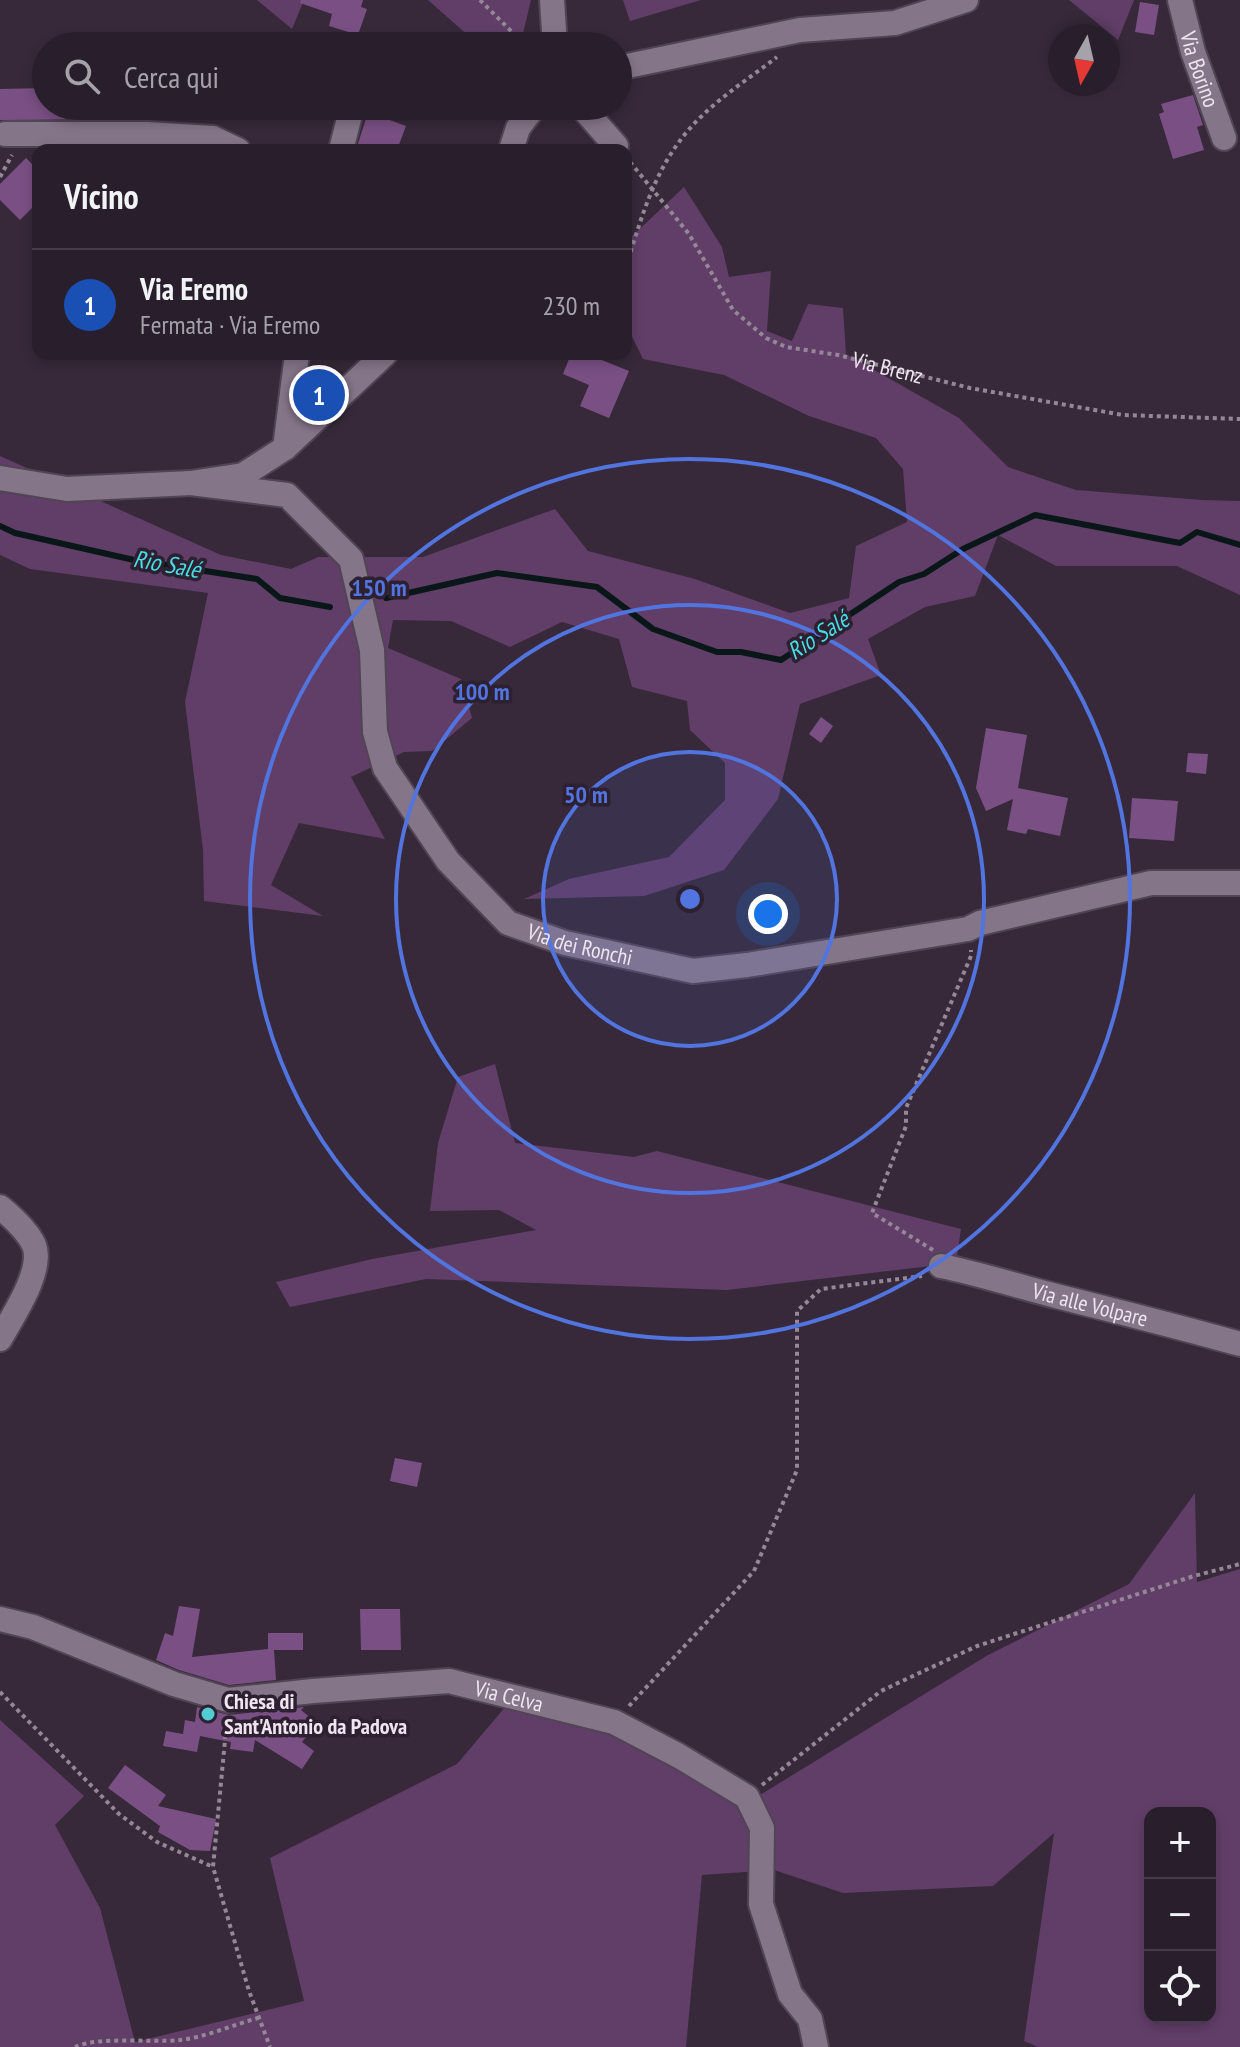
<!DOCTYPE html>
<html lang="it">
<head>
<meta charset="utf-8">
<style>
  :root { --surface:#291f2c; --page:#312734; --text:#f1f3f6; --muted:#a5a2a9; --line:#453d48; --accent:#1a73e8 }
  body { margin:0; font-family:"PT Sans Narrow",sans-serif; background:var(--page); color:var(--text) }
  .controls { position:absolute; right:24px; bottom:24px; display:grid; overflow:hidden; border-radius:16px; box-shadow:0 4px 12px #0003 }
  .controls button { width:72px; height:72px; display:grid; place-items:center; padding:0; border:0; border-bottom:2px solid var(--line); background:var(--surface); color:var(--text); font:40px sans-serif }
  .compass { position:absolute; left:1048px; top:24px; width:72px; height:72px; border-radius:50%; background:var(--surface); box-shadow:0 4px 12px #0003; rotate:188deg }
  .you { position:absolute; left:768px; top:914px; width:28px; height:28px; margin:-20px; border:6px solid #fff; border-radius:50%; background:#1a73e8; box-shadow:0 0 0 12px #1a73e833 }
  .badge { display:grid; place-items:center; width:52px; height:52px; border-radius:50%; background:var(--accent); color:#fff; font-size:26px; font-weight:700 }
  .pin { position:absolute; translate:-50% -50%; border:4px solid #fff; box-shadow:0 2px 8px #0006 }
  .list { margin:0; padding:0; list-style:none }
  h2 { display:flex; justify-content:space-between; align-items:center; height:104px; margin:0; padding:0 32px; font-size:34px }
  h2 small { font-size:26px; font-weight:400; color:var(--muted) }
  .list li { display:grid; grid-template-columns:52px 1fr auto; gap:24px; align-items:center; box-sizing:border-box; height:112px; padding:0 32px; border-top:2px solid var(--line) }
  .list b { display:block; font-size:30px; white-space:nowrap }
  .list p { margin:0; font-size:26px; white-space:nowrap; color:var(--muted) }
  .list em { font-size:26px; font-style:normal; color:var(--muted) }
  .icon { flex:none; width:44px; height:44px; fill:none; stroke:currentColor; stroke-width:2; stroke-linecap:round; stroke-linejoin:round }
  .map { position:relative; flex:none; width:1240px; height:2047px; overflow:hidden }
  .search { position:absolute; background:var(--surface); box-shadow:0 4px 12px #0003; left:32px; top:32px; width:600px; height:88px; display:flex; align-items:center; gap:20px; box-sizing:border-box; padding:0 28px; border-radius:44px; color:var(--muted); font-size:30px }
  .panel { position:absolute; background:var(--surface); box-shadow:0 4px 12px #0003; left:32px; top:144px; width:600px; height:216px; border-radius:16px }
  .map>svg:first-child { display:block }
  .green { fill:#603e68; fill-rule:evenodd }
  .lines { fill:none; stroke-linecap:round; stroke-linejoin:round }
  .stream { stroke:#0a1718; stroke-width:6 }
  .building { fill:#7a5084 }
  .minor-casing { stroke:#504553; stroke-width:28 }
  .path { stroke:#948896; stroke-width:4; stroke-dasharray:4 4; stroke-linecap:butt }
  .minor { stroke:#857589; stroke-width:24 }
  .ring { fill:none; stroke:#5174de; stroke-width:4 }
  .poi-dot { fill:#51ccd2; stroke:#2d2030; stroke-width:3 }
  .labels { text-anchor:middle; dominant-baseline:central; stroke-width:7; stroke-linejoin:round; paint-order:stroke }
  .street-label { font-size:22px; fill:#eee5f0; stroke:#2d2030 }
  .poi-label { font-size:22px; font-weight:bold; fill:#eee5f0; stroke:#2d2030; text-anchor:start }
  .water-label { font-size:24px; font-style:italic; fill:#45dee5; stroke:#2d2030 }
  .centre { fill:#5174de; stroke:#2d2030; stroke-width:4 }
  .ring-label { font-size:24px; text-anchor:middle; font-weight:bold; fill:#5174de; stroke:#2d2030; stroke-width:7; stroke-linejoin:round; paint-order:stroke }
</style>
</head>
<body>
<div class="map">
<svg width="1240" height="2047" viewBox="0 0 1240 2047">
  <rect width="100%" height="100%" fill="#37293a"/>
  <!-- green -->
  <g class="green">
    <path d="M 257,0 L 304,0 L 292,29 Z"/>
    <path d="M 428,0 L 531,0 L 520,46 L 480,46 Z"/>
    <path d="M 623,0 L 701,0 L 630,21 Z"/>
    <path d="M 1069,0 L 1134,0 L 1118,40 Z"/>
    <path d="M 684,187 L 722,247 L 729,277 L 771,271 L 767,331 L 792,341 L 808,304 L 843,308 L 846,354 L 959,418 L 1008,467 L 1076,490 L 1202,500 L 1240,501 L 1240,595 L 1177,566 L 1056,566 L 998,535 L 975,596 L 925,607 L 868,639 L 881,675 L 800,704 L 778,799 L 724,870 L 644,896 L 524,899 L 569,879 L 669,857 L 725,800 L 725,763 L 690,730 L 687,701 L 632,687 L 619,639 L 562,622 L 510,647 L 451,621 L 393,620 L 388,648 L 461,679 L 472,718 L 432,751 L 404,752 L 351,777 L 385,839 L 299,823 L 271,885 L 323,916 L 204,901 L 203,850 L 185,702 L 208,593 L 30,569 L 0,555 L 0,456 L 221,555 L 291,569 L 318,557 L 423,557 L 555,509 L 588,551 L 695,579 L 790,613 L 849,598 L 856,546 L 907,522 L 903,469 L 876,438 L 809,416 L 724,375 L 643,359 L 626,324 L 626,242 Z"/>
    <path d="M 495,1064 L 515,1143 L 634,1157 L 657,1151 L 961,1229 L 956,1263 L 727,1290 L 426,1279 L 290,1307 L 276,1282 L 372,1259 L 536,1230 L 499,1210 L 430,1211 L 438,1143 L 458,1077 Z"/>
    <path d="M 1195,1493 L 1197,1582 L 1240,1569 L 1240,2047 L 1038,2047 L 1024,2041 L 1054,1833 L 993,1886 L 843,1893 L 774,1870 L 702,1875 L 686,2047 L 0,2047 L 0,1720 L 84,1796 L 55,1825 L 100,1908 L 135,2042 L 304,2001 L 270,1858 L 457,1764 L 511,1700 L 611,1729 L 747,1803 L 988,1655 L 1129,1584 ZM 1150,1813 L 1210,1813 L 1210,2017 L 1150,2017 Z"/>
  </g>
  <g class="lines">
    <!-- stream -->
    <g class="stream">
      <path d="M 0,526 L 15,533 L 134,560 L 257,579 L 280,598 L 330,607"/>
      <path d="M 386,598 L 497,573 L 597,587 L 653,629 L 717,652 L 741,652 L 781,660 L 899,582 L 924,574 L 963,549 L 1035,515 L 1180,543 L 1197,532 L 1240,545"/>
    </g>
  </g>
  <!-- building -->
  <g class="building">
    <path d="M 301,0 L 363,0 L 361,7 L 367,9 L 358,35 L 329,26 L 332,14 L 300,3 Z"/>
    <path d="M 1140,2 L 1159,5 L 1154,35 L 1135,32 Z"/>
    <path d="M 46,88 L 46,106 L 128,106 L 129,119 L 0,120 L 0,89 Z"/>
    <path d="M 1193,95 L 1203,125 L 1197,127 L 1204,150 L 1173,159 L 1159,114 L 1164,112 L 1161,104 Z"/>
    <path d="M 368,112 L 406,126 L 397,150 L 356,150 Z"/>
    <path d="M 26,158 L 38,170 L 38,202 L 20,220 L 0,200 L 0,184 Z"/>
    <path d="M 571,354 L 587,354 L 629,371 L 609,418 L 580,406 L 589,385 L 563,374 Z"/>
    <path d="M 821,717 L 833,726 L 821,743 L 809,734 Z"/>
    <path d="M 986,728 L 1027,735 L 1018,788 L 1068,798 L 1060,836 L 1028,829 L 1026,834 L 1007,830 L 1013,799 L 986,811 L 976,788 Z"/>
    <path d="M 1188,753 L 1208,754 L 1206,774 L 1186,772 Z"/>
    <path d="M 1132,798 L 1178,801 L 1174,841 L 1129,838 Z"/>
    <path d="M 395,1458 L 422,1463 L 417,1487 L 390,1481 Z"/>
    <path d="M 179,1606 L 200,1609 L 192,1657 L 268,1649 L 268,1633 L 303,1633 L 303,1650 L 274,1650 L 276,1680 L 229,1685 L 179,1670 L 156,1660 L 165,1633 L 173,1636 Z"/>
    <path d="M 360,1609 L 400,1609 L 401,1650 L 361,1650 Z"/>
    <path d="M 197,1707 L 229,1715 L 304,1707 L 301,1710 L 317,1723 L 302,1742 L 314,1751 L 302,1769 L 255,1740 L 253,1752 L 230,1749 L 231,1742 L 200,1736 L 197,1752 L 163,1746 L 166,1731 L 183,1734 L 185,1720 L 195,1722 Z"/>
    <path d="M 125,1765 L 166,1795 L 158,1806 L 216,1819 L 210,1851 L 190,1850 L 158,1832 L 160,1826 L 108,1788 Z"/>
  </g>
  <g class="lines">
    <defs>
      <g id="minor">
        <path d="M 552,0 L 555,46"/>
        <path id="s2" d="M 1180,0 L 1193,52 L 1224,138"/>
        <path d="M 618,68 L 800,30 L 895,23 L 966,0"/>
        <path d="M 581,106 L 616,146"/>
        <path d="M 5,134 L 146,134 L 213,138 L 238,150"/>
        <path d="M 341,150 L 352,107"/>
        <path d="M 511,150 L 518,128 L 535,106"/>
        <path d="M 285,448 L 297,354"/>
        <path d="M 0,478 L 67,489 L 191,483 L 243,475 L 285,448 L 385,354"/>
        <path id="s3" d="M 191,483 L 287,495 L 351,559 L 372,650 L 375,732 L 385,768 L 448,861 L 508,923 L 565,943 L 693,971 L 747,965 L 968,929 L 980,923 L 1151,883 L 1240,883"/>
        <path d="M 0,1207 C 11,1216 28,1232 34,1245 C 44,1271 12,1317 0,1339"/>
        <path id="s4" d="M 941,1266 C 981,1274 1020,1287 1060,1297 C 1120,1312 1180,1327 1240,1344"/>
        <path id="s5" d="M 0,1619 L 33,1627 L 174,1684 L 228,1700 L 313,1691 L 449,1681 L 614,1722 L 679,1756 L 747,1797 L 762,1828 L 761,1904 L 790,1994 L 810,2019 L 816,2047"/>
      </g>
    </defs>
    <!-- minor casing -->
    <use href="#minor" class="minor-casing"/>
    <!-- path -->
    <g class="path">
      <path d="M 480,0 L 526,46"/>
      <path id="s1" d="M 630,162 L 689,234 L 733,310 L 766,338 L 786,347 L 838,355 L 970,388 L 1123,415 L 1240,419"/>
      <path d="M 0,177 L 12,155"/>
      <path d="M 626,267 C 639,225 652,178 679,142 C 704,107 743,83 777,57"/>
      <path d="M 933,1250 L 872,1213 L 906,1126 L 906,1108 L 971,956 L 971,950"/>
      <path d="M 0,1692 L 119,1814 L 157,1842 L 213,1867"/>
      <path d="M 629,1706 L 754,1571 L 797,1470 L 797,1311 L 821,1289 L 922,1276"/>
      <path d="M 227,1719 L 213,1867 L 249,1991 L 270,2047"/>
      <path d="M 762,1785 L 881,1691 L 977,1646 L 1194,1576 L 1240,1564"/>
      <path d="M 75,2047 C 98,2036 151,2043 180,2040 C 206,2037 233,2025 258,2018"/>
    </g>
    <!-- minor -->
    <use href="#minor" class="minor"/>
  </g>
  <!-- distance rings -->
  <circle cx="690" cy="899" r="147" fill="#5174de" fill-opacity=".12"/>
  <g class="ring">
    <circle cx="690" cy="899" r="147"/>
    <circle cx="690" cy="899" r="294"/>
    <circle cx="690" cy="899" r="440"/>
  </g>
  <!-- markers -->
  <circle class="poi-dot" cx="208" cy="1714" r="8"/>
  <g class="labels">
    <!-- street labels -->
    <g class="street-label">
      <text stroke="none"><textPath href="#s2" startOffset="72">Via Borino</textPath></text>
      <text stroke="none"><textPath href="#s1" startOffset="350">Via Brenz</textPath></text>
      <text stroke="none"><textPath href="#s3" startOffset="674">Via dei Ronchi</textPath></text>
      <text stroke="none"><textPath href="#s4" startOffset="154">Via alle Volpare</textPath></text>
      <text stroke="none"><textPath href="#s5" startOffset="526">Via Celva</textPath></text>
    </g>
    <!-- poi labels -->
    <g class="poi-label">
      <text x="224" y="1701">Chiesa di<tspan x="224" dy="25">Sant'Antonio da Padova</tspan></text>
    </g>
    <!-- water labels -->
    <g class="water-label">
      <text transform="translate(167 564) rotate(10)">Rio Salé</text>
      <text transform="translate(818 635) rotate(-33)">Rio Salé</text>
    </g>
  </g>
  <circle cx="690" cy="899" r="12" class="centre"/>
  <g class="ring-label">
    <text x="379" y="596">150 m</text>
    <text x="482" y="700">100 m</text>
    <text x="586" y="803">50 m</text>
  </g>
</svg>
<div class="controls">
<button>+</button>
<button>−</button>
<button><svg class="icon" aria-label="locate" viewBox="0 0 24 24"><circle cx="12" cy="12" r="6"/><path d="M12 2v4M12 18v4M2 12h4M18 12h4"/></svg></button>
</div>
<svg class="compass" viewBox="-18 -18 36 36"><path d="M0-13l5 13h-10z" fill="#e53935"/><path d="M0 13l5-13h-10z" fill="#a5a2a9"/></svg>
<div class="you"></div>
<div class="pin badge" style="left:319px;top:395px;background:#1a4fb4">1</div>
<div class="search"><svg class="icon" aria-label="search" viewBox="0 0 24 24"><circle cx="10" cy="10" r="6"/><path d="M15 15l6 6"/></svg>Cerca qui</div>
<section class="panel">
<h2>Vicino<small></small></h2>
<ul class="list">
<li><span class="badge" style="background:#1a4fb4">1</span><div><b>Via Eremo</b><p>Fermata · Via Eremo</p></div><em>230 m</em></li>
</ul>
</section>
</div>
</body>
</html>
